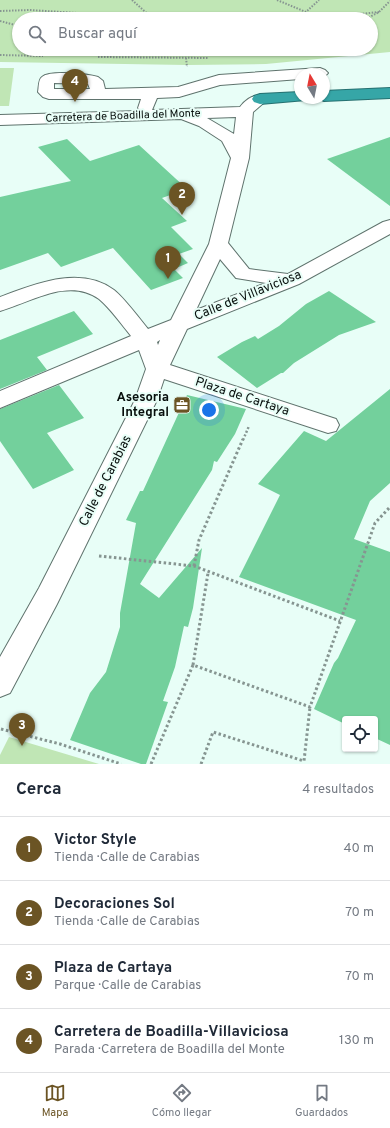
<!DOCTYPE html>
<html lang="es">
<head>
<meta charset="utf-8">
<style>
  :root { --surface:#fff; --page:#f2f2f3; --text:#1f2937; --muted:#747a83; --line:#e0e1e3; --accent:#6b5424 }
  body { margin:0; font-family:Overpass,sans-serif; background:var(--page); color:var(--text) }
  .controls { position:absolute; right:12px; bottom:12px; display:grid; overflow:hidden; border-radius:4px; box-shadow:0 1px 3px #0004 }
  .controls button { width:36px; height:36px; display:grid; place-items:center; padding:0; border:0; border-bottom:1px solid var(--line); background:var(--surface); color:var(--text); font:20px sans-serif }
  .compass { position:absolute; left:294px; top:68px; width:36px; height:36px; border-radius:50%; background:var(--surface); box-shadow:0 1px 3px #0004; rotate:350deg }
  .you { position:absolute; left:209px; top:410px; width:14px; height:14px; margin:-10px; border:3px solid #fff; border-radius:50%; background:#1a73e8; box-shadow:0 0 0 6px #1a73e833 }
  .badge { display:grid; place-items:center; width:26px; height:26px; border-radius:50%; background:var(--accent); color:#fff; font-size:13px; font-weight:700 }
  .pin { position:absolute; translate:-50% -33px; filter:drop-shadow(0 1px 2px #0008) }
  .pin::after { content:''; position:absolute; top:21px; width:14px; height:12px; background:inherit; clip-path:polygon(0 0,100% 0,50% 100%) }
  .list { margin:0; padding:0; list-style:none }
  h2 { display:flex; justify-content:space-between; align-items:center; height:52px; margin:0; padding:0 16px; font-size:17px }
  h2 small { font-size:13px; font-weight:400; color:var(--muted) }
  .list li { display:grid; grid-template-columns:26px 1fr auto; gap:12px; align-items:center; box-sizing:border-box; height:64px; padding:0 16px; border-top:1px solid var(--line) }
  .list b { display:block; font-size:15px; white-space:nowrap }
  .list p { margin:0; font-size:13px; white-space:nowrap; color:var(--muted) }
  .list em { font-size:13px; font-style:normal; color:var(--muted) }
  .icon { flex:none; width:22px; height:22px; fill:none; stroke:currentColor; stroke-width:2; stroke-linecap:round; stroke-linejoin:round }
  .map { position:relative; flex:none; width:390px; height:764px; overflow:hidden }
  .search { position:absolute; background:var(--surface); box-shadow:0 1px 3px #0004; left:12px; right:12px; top:12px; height:44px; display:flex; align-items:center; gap:10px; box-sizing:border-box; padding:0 14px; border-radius:22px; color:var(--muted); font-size:15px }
  .sheet { height:308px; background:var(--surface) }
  nav { display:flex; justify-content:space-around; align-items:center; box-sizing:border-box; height:56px; border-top:1px solid var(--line); background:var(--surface); font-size:11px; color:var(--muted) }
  nav a { display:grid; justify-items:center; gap:2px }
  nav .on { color:var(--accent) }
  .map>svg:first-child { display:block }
  .green { fill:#c0e6b5; fill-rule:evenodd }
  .building { fill:#73d09c }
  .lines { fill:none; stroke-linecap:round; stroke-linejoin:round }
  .minor-casing { stroke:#5f736d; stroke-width:2 }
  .highway-casing { stroke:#267171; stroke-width:2 }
  .path-far2 { stroke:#869591; stroke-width:2; stroke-dasharray:1.5 1.5; stroke-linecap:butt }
  .path-far1 { stroke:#869591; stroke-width:2.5; stroke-dasharray:2 2; stroke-linecap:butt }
  .path { stroke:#869591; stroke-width:3; stroke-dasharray:2.5 2.5; stroke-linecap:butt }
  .minor { fill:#fff; fill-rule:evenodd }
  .highway { fill:#36a6a7; fill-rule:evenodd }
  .labels { text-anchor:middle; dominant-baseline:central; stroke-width:4; stroke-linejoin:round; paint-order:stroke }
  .far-street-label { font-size:11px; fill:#070e0c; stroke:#e8fef7 }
  .street-label { font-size:13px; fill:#070e0c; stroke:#e8fef7 }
  .poi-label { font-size:13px; font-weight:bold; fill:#070e0c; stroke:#e8fef7; text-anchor:end }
</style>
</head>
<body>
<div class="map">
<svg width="390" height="764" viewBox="0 0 390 764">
  <rect width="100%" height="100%" fill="#e8fef7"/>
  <!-- green -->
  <g class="green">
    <path d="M 0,0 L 390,0 L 390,52 L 266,64 L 187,65 L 0,62 ZM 19,19 L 371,19 L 371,49 L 19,49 Z"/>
    <path d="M 0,68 L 14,68 L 9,106 L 0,106 Z"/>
    <path d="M 9,737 L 99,764 L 0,764 L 0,755 Z"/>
  </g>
  <!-- building -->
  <g class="building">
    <path d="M 390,137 L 390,206 L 327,159 Z"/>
    <path d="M 67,139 L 90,161 L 139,145 L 187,189 L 162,198 L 187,221 L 171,227 L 193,249 L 179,254 L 188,263 L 174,269 L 183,278 L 151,290 L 113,248 L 61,267 L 48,253 L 0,270 L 0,197 L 71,181 L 38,147 Z"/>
    <path d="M 329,291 L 376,322 L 339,335 L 294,363 L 283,373 L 281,373 L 257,388 L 217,357 L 242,342 L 255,336 L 258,339 L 279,326 L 306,304 Z"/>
    <path d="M 74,311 L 93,334 L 37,357 L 47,370 L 0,389 L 0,340 Z"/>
    <path d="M 59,385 L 84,418 L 47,433 L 74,470 L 33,489 L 0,441 L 0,409 Z"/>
    <path d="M 390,389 L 390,483 L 370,501 L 354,539 L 390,552 L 390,745 L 375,738 L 375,719 L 345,719 L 345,724 L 314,709 L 334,663 L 338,658 L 356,620 L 239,577 L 280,495 L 258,484 L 304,431 L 326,441 Z"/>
    <path d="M 187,395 L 246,409 L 235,434 L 217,462 L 214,461 L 212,470 L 140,584 L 159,598 L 202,548 L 193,608 L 188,627 L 184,626 L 175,667 L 163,701 L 168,702 L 146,764 L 141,764 L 70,740 L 90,693 L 106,672 L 120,627 L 120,613 L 136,523 L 126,520 L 140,491 L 143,491 Z"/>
  </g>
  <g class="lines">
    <defs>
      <path id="minor" d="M 320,68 L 325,70 L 328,73 L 324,77 L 324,74 L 300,74 L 300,79 L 220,85 L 179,97 L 157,98 L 152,110 L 240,107 C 246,99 255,93 266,96 L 268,99 L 253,112 L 249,158 L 228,243 L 249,269 L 288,274 L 383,222 L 390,220 L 390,234 L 299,284 L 187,329 L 170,365 L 336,419 L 339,425 L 336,431 L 328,433 L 164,379 L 157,400 L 57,604 L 10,693 L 0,697 L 0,657 L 39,588 L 135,400 L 146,369 L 139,350 L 0,408 L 0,391 L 131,336 C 123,326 109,307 99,299 C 69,277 31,302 0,311 L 0,297 C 35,284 80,265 114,290 C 125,299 139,318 148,329 L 171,320 L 209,244 L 231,158 L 222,141 L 199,126 L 181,119 L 0,125 L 0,115 L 140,111 L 138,108 L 141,99 L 49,99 L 43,97 L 38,92 C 39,88 38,80 42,77 C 50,70 88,74 98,77 L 103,81 L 105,89 L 178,87 L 219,75 ZM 54,83 L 88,84 L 90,89 L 54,89 ZM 236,117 L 234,134 L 207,118 ZM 220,259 L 236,278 L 266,283 L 196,310 ZM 160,340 L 158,345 L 157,342 Z"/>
      <g id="highway">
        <path d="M 390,88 L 390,98 L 324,101 L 318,98 L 324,98 L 324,91 Z"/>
        <path d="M 300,92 L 300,98 L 307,98 L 306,100 L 260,104 L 254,102 L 252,99 L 254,96 L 260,94 Z"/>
      </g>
    </defs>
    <!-- minor casing -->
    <use href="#minor" class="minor-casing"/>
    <!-- highway casing -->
    <use href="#highway" class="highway-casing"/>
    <!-- path-far2 -->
    <g class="path-far2">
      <path d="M 132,0 L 150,16"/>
      <path d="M 277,0 L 306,12"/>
      <path d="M 0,11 L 30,10 L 173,19"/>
      <path d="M 304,19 L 306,12 L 319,0"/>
      <path d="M 312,19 L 379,12"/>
      <path d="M 366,19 L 379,12 L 390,1"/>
      <path d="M 0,21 L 19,26"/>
      <path d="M 56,49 L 60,55"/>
      <path d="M 268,52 L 275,49"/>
      <path d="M 0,55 L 43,56"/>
      <path d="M 98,57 L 209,58"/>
      <path d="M 186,58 L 187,67"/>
    </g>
    <!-- path-far1 -->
    <path class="path-far1" d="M 243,440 L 249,426"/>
    <!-- path -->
    <g class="path">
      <path d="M 99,556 L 194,566 L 340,621"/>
      <path d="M 194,566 L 199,540 L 243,439"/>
      <path d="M 193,665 L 208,573"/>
      <path d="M 1,729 L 60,744 L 121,764"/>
      <path d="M 151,764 L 193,665 L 310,707 L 375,523 L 390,507"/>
      <path d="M 201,764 L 213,732 L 304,761 L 310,707"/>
    </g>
    <!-- minor -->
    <use href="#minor" class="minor"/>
    <!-- highway -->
    <use href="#highway" class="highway"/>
  </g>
  <!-- icons -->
  <defs>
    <symbol id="office-square" viewBox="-11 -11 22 22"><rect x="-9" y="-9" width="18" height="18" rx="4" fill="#6b5424" stroke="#e8fef7"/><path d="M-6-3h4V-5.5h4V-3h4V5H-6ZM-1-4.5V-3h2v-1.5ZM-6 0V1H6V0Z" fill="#fff"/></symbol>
  </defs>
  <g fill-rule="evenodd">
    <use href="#office-square" x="172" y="395" width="20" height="20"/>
  </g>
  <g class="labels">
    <!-- far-street labels -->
    <g class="far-street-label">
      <text transform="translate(123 116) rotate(-2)">Carretera de Boadilla del Monte</text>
    </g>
    <!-- street labels -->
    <g class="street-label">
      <text transform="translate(248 296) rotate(-22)">Calle de Villaviciosa</text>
      <text transform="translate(242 397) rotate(18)">Plaza de Cartaya</text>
      <text transform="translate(106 481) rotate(-63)">Calle de Carabias</text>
    </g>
    <!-- poi labels -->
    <g class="poi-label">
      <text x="169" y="398">Asesoria<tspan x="169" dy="15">Integral</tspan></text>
    </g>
  </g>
</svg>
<div class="controls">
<button><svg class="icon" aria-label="locate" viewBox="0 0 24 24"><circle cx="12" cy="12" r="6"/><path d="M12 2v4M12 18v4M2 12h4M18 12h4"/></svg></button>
</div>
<svg class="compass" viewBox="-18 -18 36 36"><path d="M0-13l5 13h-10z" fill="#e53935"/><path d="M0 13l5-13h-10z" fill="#747a83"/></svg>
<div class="you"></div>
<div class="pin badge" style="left:168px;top:279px">1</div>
<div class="pin badge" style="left:182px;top:215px">2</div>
<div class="pin badge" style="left:22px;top:746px">3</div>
<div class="pin badge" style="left:75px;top:102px">4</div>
<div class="search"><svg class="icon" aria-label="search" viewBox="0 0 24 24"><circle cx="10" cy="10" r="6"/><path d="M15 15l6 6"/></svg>Buscar aquí</div>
</div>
<section class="sheet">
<h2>Cerca<small>4 resultados</small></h2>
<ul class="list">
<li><span class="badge">1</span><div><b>Victor Style</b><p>Tienda · Calle de Carabias</p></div><em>40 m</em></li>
<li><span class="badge">2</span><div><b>Decoraciones Sol</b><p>Tienda · Calle de Carabias</p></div><em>70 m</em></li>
<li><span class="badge">3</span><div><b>Plaza de Cartaya</b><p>Parque · Calle de Carabias</p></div><em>70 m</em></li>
<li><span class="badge">4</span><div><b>Carretera de Boadilla-Villaviciosa</b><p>Parada · Carretera de Boadilla del Monte</p></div><em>130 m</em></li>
</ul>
</section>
<nav>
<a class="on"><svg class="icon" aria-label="map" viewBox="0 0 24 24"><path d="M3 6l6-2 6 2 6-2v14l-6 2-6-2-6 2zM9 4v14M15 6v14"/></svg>Mapa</a>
<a><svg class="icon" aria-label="directions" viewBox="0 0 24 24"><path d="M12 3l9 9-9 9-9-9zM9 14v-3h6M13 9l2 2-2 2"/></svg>Cómo llegar</a>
<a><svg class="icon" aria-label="saved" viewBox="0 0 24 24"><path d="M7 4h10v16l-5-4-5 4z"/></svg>Guardados</a>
</nav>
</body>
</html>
